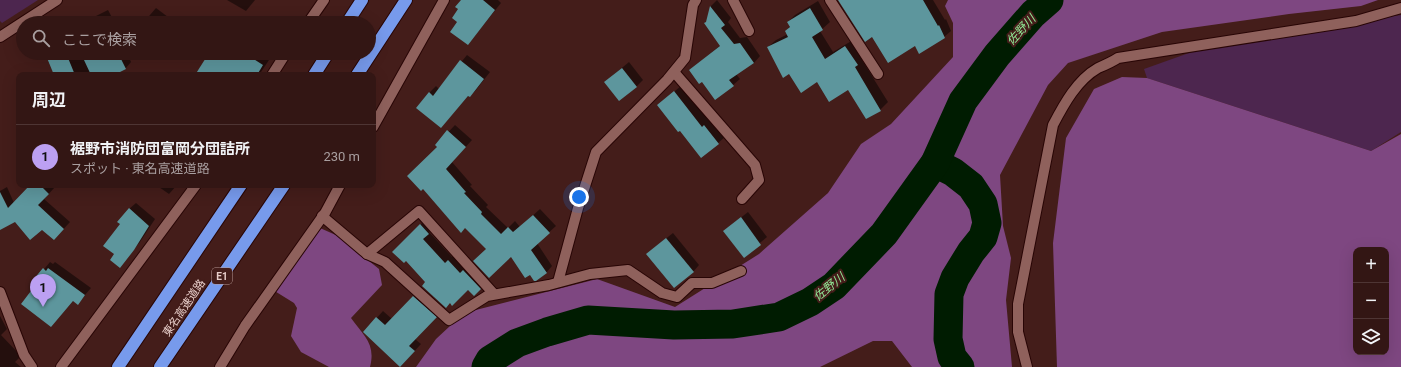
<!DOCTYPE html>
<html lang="ja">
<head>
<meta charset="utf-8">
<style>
  :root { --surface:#331614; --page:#3b1f1d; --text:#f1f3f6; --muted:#a99fa0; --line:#4e3534; --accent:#bca0f2 }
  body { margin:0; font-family:Roboto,"Noto Sans JP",sans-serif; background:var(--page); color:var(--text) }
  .controls { position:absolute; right:12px; bottom:12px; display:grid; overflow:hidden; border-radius:8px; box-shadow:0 4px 16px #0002 }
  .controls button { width:36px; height:36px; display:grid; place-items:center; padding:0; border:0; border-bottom:1px solid var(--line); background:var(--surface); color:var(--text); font:20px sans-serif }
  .you { position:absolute; left:579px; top:197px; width:14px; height:14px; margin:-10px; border:3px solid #fff; border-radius:50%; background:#1a73e8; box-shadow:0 0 0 6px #1a73e833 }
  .badge { display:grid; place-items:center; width:26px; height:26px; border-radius:50%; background:var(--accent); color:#111; font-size:13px; font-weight:700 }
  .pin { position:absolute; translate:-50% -33px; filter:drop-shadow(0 1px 2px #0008) }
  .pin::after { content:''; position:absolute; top:21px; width:14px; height:12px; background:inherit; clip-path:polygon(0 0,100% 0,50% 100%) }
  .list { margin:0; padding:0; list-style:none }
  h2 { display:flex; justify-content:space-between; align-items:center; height:52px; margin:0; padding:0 16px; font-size:17px }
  h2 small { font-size:13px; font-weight:400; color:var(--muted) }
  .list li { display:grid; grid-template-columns:26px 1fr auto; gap:12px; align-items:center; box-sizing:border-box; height:64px; padding:0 16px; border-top:1px solid var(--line) }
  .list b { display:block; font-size:15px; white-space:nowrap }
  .list p { margin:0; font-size:13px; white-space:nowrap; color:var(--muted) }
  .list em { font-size:13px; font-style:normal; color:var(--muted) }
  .icon { flex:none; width:22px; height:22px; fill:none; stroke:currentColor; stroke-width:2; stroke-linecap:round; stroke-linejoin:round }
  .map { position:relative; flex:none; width:1401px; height:367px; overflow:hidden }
  .search { position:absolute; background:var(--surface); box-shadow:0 4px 16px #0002; left:16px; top:16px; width:360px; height:44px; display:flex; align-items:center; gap:10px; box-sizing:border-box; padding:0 14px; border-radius:22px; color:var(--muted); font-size:15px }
  .panel { position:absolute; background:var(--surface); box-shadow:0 4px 16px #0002; left:16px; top:72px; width:360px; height:116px; border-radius:8px }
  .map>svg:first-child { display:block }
  .green { fill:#4d264f }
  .forest { fill:#7e4781; fill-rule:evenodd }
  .shadow { fill:#0007 }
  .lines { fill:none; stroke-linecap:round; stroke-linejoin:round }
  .river { stroke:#001c01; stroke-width:29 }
  .building { fill:#5d969d }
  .minor-casing { stroke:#280505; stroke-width:12 }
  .highway-casing { stroke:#280505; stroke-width:14 }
  .minor { stroke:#8f615c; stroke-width:10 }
  .highway { stroke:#779aec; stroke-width:12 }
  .labels { text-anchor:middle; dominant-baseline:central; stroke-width:4; stroke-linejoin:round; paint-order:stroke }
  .shield { fill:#441d1a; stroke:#b79995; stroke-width:1 }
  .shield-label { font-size:10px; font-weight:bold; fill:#e8ceca }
  .street-label { font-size:11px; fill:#e8ceca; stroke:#441d1a }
  .water-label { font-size:12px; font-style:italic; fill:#92ea97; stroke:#441d1a }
</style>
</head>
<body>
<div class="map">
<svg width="1401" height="367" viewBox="0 0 1401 367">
  <rect width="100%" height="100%" fill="#441d1a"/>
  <!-- green -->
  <g class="green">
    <path d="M 0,0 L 38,0 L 2,23 L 0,21 Z"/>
    <path d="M 1401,15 L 1401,132 L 1371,151 L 1147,78 L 1144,69 L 1217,43 Z"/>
  </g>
  <!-- forest -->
  <g class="forest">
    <path d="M 948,0 L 1378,0 L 1361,6 L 1289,14 L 1162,32 L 1068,63 L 1048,85 L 1000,175 L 1003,226 L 1011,258 L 1006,300 L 1012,367 L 912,367 L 892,341 L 873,341 L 820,367 L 416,367 L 436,339 L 464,313 L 597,279 L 675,307 L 759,254 L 828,193 L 861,144 L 891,124 L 953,57 L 953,23 L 945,6 Z"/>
    <path d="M 1122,77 L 1147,78 L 1371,151 L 1401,134 L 1401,367 L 1057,367 L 1053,243 L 1066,138 L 1094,89 ZM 1356,250 L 1386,250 L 1386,352 L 1356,352 Z"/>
    <path d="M 320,228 L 338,236 L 379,269 L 382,285 L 351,318 C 364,336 376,344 370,367 L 329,367 L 301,352 L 291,336 L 297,308 L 294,303 L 273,290 Z"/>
  </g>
  <!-- shadow -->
  <g class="shadow">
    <path d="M 227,0 L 255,0 L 246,11 Z"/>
    <path d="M 463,0 L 498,0 L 501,3 L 468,44 L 459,9 Z"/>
    <path d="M 717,0 L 731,18 L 728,22 L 740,38 L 747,37 L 760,56 L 754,63 L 736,74 L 740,79 L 733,85 L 702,80 L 690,70 L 721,45 L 707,21 L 711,6 Z"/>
    <path d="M 840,0 L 933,0 L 945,20 L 946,19 L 951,31 L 944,37 L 915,45 L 872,35 Z"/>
    <path d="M 818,1 L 830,22 L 820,31 L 833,52 L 853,40 L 864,57 L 862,60 L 888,102 L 880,110 L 849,89 L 789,73 L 768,47 L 776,40 L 788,34 L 786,31 L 790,26 L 788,22 L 795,15 Z"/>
    <path d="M 156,8 L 176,23 L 143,23 Z"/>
    <path d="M 108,10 L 115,23 L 82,23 Z"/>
    <path d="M 46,53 L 127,53 L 131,62 L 125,69 L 113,75 L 55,75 Z"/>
    <path d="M 210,53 L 265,53 L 271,57 L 259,75 L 196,75 Z"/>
    <path d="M 467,55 L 490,72 L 476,90 L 470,96 L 469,95 L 441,127 L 429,93 L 436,86 L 439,89 Z"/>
    <path d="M 629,62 L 643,80 L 636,87 L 605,82 Z"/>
    <path d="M 681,86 L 709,121 L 711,119 L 725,137 L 718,143 L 658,105 Z"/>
    <path d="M 455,125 L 472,140 L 452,162 L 472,185 L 470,186 L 488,205 L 486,207 L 508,228 L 515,221 L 520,227 L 540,209 L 556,226 L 537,243 L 552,266 L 546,273 L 530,274 L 511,255 L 487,248 L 465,227 L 439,147 L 436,145 Z"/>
    <path d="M 32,185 L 52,185 L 55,187 L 44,199 L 70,222 L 60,233 L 15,221 L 0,229 L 0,191 L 7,187 L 14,203 Z"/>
    <path d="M 156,185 L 177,185 L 169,194 Z"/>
    <path d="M 136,203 L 155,219 L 140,242 L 120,266 L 115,254 L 121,224 L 129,209 Z"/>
    <path d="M 748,212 L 767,237 L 744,256 L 724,231 Z"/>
    <path d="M 427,218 L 434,227 L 429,232 L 452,257 L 455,255 L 486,282 L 474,295 L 468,289 L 427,282 L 406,260 L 394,252 Z"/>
    <path d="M 673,233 L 699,265 L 693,272 L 654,248 Z"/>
    <path d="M 50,262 L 53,264 L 55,262 L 91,288 L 78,303 L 74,300 L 51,326 L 39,283 L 35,280 Z"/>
    <path d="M 420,290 L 442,310 L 415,339 L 421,344 L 401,366 L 364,332 L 383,311 L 392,319 Z"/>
    <path d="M 0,316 L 7,329 L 1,335 L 21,356 L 15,362 L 21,367 L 0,367 Z"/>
  </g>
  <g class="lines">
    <!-- river -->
    <g class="river">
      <path d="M 935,163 L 953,172 L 971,186 L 983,204 L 987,223 L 983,237 L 971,252 L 955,278 L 949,294 L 948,339 L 952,357 L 960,367"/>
      <path d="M 486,367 L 490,360 L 517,343 L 547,332 L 588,320 L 674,325 L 733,324 L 779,317 L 810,302 L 834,286 L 884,234 L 935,163 L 963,101 L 997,55 L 1033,14 L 1049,0"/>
    </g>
  </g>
  <!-- building -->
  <g class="building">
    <path d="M 461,0 L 483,0 L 495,10 L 468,45 L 450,32 L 457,22 L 452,18 L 458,9 L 455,7 Z"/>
    <path d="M 838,0 L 923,0 L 938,26 L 939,25 L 945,38 L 919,54 L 915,46 L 888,63 L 872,37 L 865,42 Z"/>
    <path d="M 710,6 L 725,25 L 721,28 L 734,44 L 740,43 L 754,63 L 729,80 L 734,86 L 715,100 L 702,82 L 699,84 L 689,70 L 720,46 L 704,23 L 706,22 Z"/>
    <path d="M 810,8 L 823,30 L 812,37 L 825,59 L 845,46 L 858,65 L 855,67 L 881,111 L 866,119 L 848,90 L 829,102 L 817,82 L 801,93 L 789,74 L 783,78 L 767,47 L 788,37 L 785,31 L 790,27 L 787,22 Z"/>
    <path d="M 45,53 L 66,53 L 75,75 L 54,75 Z"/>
    <path d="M 99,53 L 118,53 L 126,69 L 114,75 L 91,75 L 84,60 Z"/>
    <path d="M 209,53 L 244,53 L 263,65 L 257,75 L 195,75 Z"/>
    <path d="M 460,60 L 484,79 L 470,97 L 468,96 L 441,128 L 416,108 L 429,92 L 433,96 Z"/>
    <path d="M 622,68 L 637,87 L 619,101 L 604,82 Z"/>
    <path d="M 674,91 L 702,127 L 704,125 L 719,144 L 701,158 L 680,131 L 678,132 L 657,105 Z"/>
    <path d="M 447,130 L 466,147 L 446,169 L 466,192 L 464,193 L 482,212 L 481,214 L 501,234 L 508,227 L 513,232 L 533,215 L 550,233 L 531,250 L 547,273 L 536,281 L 534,281 L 530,275 L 525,278 L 511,257 L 489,278 L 473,261 L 486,249 L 465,228 L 461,233 L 423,189 L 421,191 L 407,176 L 437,147 L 435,145 Z"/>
    <path d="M 30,185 L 40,185 L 49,194 L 38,205 L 64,229 L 54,240 L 42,230 L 30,240 L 15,222 L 0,230 L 0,192 L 8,208 Z"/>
    <path d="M 129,208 L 149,226 L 134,250 L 120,268 L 110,260 L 114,254 L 103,246 L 120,224 L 117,222 Z"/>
    <path d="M 741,217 L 761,245 L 744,258 L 723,231 Z"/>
    <path d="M 420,224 L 429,234 L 423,239 L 445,263 L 448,260 L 460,273 L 463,270 L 481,289 L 474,296 L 468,290 L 452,306 L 450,303 L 446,308 L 422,286 L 425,282 L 406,261 L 404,263 L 392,252 Z"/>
    <path d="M 666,238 L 694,272 L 674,288 L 646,254 Z"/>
    <path d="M 43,268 L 46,271 L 48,268 L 85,295 L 78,305 L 73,301 L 51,327 L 21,304 L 37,283 L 33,280 Z"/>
    <path d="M 413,296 L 437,317 L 409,346 L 415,351 L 400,367 L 363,332 L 376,317 L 385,325 Z"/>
  </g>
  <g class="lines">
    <defs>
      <g id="minor">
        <path d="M 733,0 L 749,31"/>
        <path d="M 830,0 L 878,74"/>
        <path d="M 308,23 L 324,0"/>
        <path d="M 0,37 L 57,0"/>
        <path d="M 674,72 L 755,165 L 759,180 L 742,199"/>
        <path d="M 272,75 L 286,53"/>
        <path d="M 373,127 L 444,0"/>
        <path d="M 322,216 L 367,254 L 385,262 L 449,320 L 487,296 L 549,285 L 590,274 L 628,270 L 662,293 L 677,297 L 692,283 L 712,283 L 741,271"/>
        <path d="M 367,254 L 419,211 L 494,294"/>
        <path d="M 558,282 L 578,208 L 596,152 L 667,80 L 685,58 L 693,5 L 696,0"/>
        <path d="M 0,292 L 24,355 L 32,367"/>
        <path d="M 61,367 L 196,185"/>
        <path d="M 220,367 L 245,326 L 325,213 L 340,185"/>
        <path d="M 1027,367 L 1018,332 L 1018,304 L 1053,125 C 1064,104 1077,80 1098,68 C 1105,65 1112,62 1118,58 L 1356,21 L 1401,8"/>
      </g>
      <g id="highway">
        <path d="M 347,23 L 362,0"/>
        <path d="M 314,75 L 328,53"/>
        <path d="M 357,75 L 406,0"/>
        <path d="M 118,367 L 241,185"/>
        <path d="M 160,367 L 284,185"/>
      </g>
    </defs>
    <!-- minor casing -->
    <use href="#minor" class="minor-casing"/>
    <!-- highway casing -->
    <use href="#highway" class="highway-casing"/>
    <!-- minor -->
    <use href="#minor" class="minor"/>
    <!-- highway -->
    <use href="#highway" class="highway"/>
  </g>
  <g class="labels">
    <!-- shield labels -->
    <rect class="shield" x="212" y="268" width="20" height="16" rx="3"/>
    <g class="shield-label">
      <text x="222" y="276">E1</text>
    </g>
    <!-- street labels -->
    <g class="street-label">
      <text transform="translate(184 308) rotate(-56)">東名高速道路</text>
    </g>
    <!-- water labels -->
    <g class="water-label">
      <text transform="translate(1021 30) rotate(-47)">佐野川</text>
      <text transform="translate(829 287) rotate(-39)">佐野川</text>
    </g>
  </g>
</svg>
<div class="controls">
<button>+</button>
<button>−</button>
<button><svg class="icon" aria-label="layers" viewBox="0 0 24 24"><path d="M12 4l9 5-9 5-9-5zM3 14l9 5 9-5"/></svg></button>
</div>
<div class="you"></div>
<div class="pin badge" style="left:43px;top:307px">1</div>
<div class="search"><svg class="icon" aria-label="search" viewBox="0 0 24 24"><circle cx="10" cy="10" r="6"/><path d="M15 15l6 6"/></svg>ここで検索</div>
<section class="panel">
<h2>周辺<small></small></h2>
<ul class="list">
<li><span class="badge">1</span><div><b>裾野市消防団富岡分団詰所</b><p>スポット · 東名高速道路</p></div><em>230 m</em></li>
</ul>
</section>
</div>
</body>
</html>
